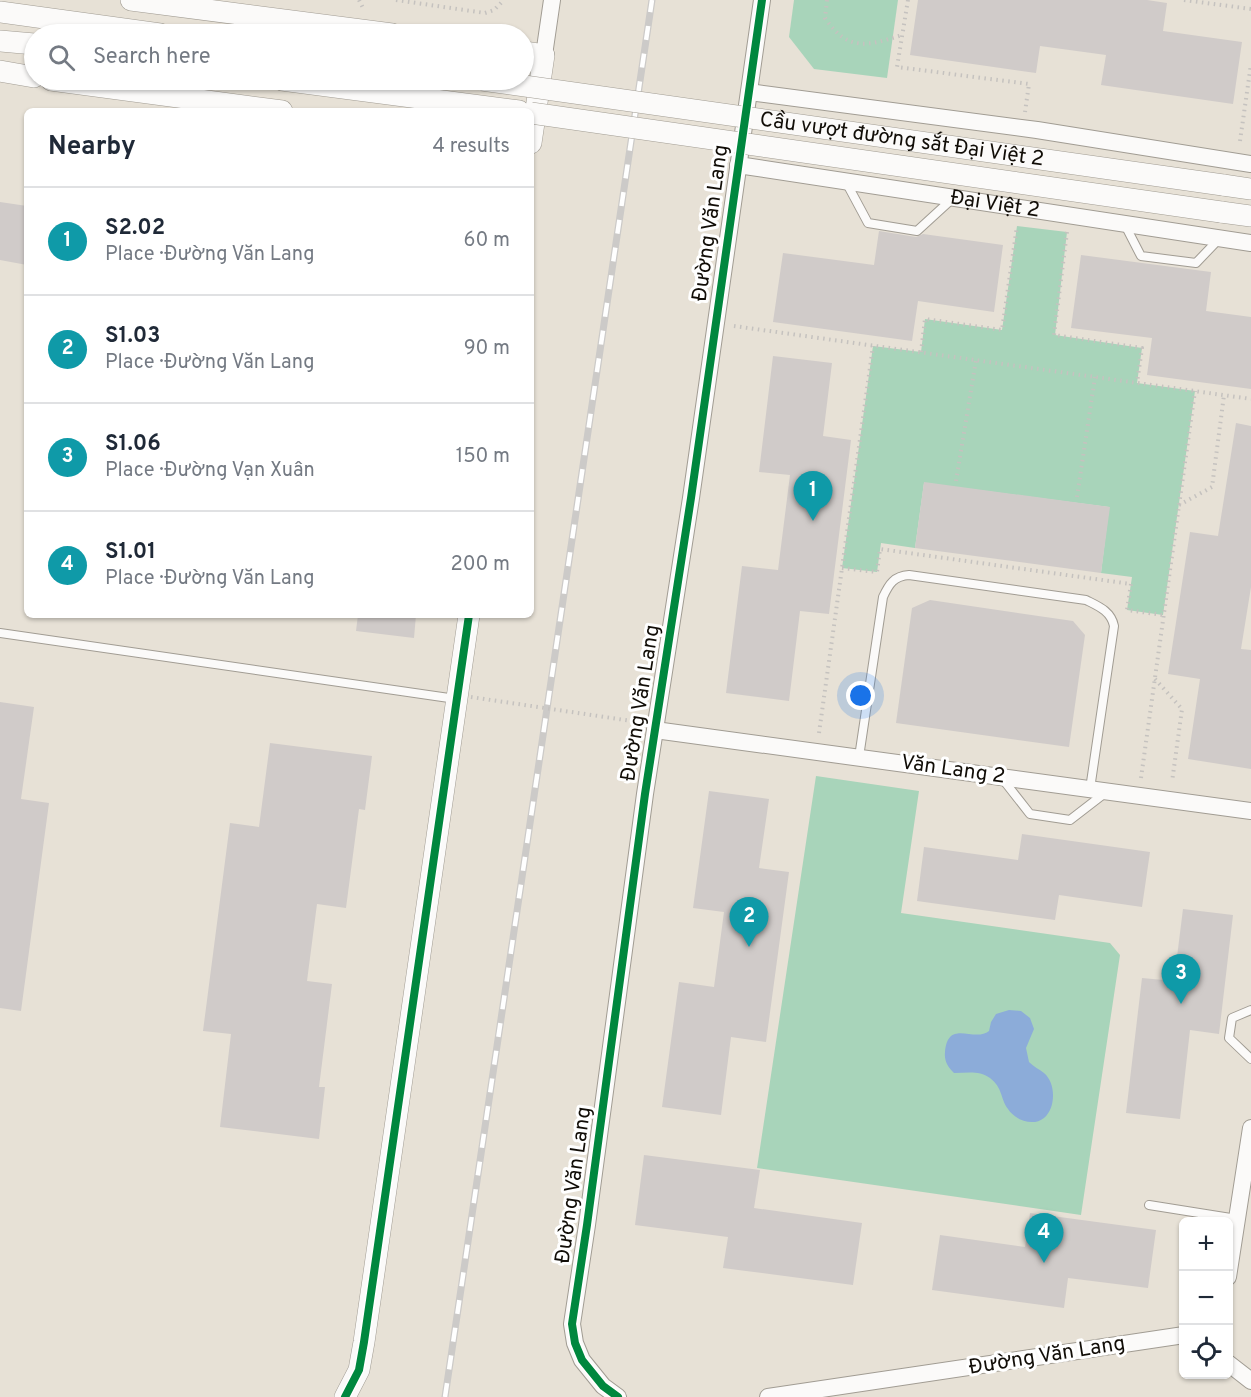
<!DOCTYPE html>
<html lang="en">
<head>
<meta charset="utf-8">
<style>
  :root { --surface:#fff; --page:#f6f6f7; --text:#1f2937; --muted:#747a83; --line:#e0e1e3; --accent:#5c574f }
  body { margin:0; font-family:Overpass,sans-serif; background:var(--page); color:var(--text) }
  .controls { position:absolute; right:18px; bottom:18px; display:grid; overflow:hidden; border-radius:9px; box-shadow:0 2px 4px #0004 }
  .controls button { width:54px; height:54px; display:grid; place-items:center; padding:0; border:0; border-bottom:2px solid var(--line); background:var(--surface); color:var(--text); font:30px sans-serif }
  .you { position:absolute; left:861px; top:696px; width:21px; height:21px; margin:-15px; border:4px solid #fff; border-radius:50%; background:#1a73e8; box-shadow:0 0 0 9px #1a73e833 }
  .badge { display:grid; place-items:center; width:39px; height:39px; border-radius:50%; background:var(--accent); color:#fff; font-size:20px; font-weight:700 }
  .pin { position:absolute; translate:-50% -50px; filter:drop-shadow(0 2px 3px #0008) }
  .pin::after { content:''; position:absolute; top:32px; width:21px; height:18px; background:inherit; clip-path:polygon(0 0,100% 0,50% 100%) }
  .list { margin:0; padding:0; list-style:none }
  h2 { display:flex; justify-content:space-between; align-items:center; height:78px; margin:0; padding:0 24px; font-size:26px }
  h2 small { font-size:20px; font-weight:400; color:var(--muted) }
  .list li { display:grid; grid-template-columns:39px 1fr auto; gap:18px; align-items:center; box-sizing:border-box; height:108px; padding:0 24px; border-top:2px solid var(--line) }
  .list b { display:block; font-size:22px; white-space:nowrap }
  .list p { margin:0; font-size:20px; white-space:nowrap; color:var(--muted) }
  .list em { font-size:20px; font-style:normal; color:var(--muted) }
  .icon { flex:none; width:33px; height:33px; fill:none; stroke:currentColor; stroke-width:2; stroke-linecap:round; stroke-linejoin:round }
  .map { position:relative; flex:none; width:1251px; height:1397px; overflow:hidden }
  .search { position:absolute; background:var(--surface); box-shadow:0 2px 4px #0004; left:24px; top:24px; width:510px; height:66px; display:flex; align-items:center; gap:15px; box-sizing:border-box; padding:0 21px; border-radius:33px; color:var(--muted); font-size:22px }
  .panel { position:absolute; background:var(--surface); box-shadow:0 2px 4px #0004; left:24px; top:108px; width:510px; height:510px; border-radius:9px }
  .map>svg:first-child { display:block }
  .green { fill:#a8d4ba }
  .water { fill:#8cacd9 }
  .building { fill:#d0cbc9 }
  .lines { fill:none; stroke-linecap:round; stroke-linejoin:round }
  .service-casing { stroke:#a19c93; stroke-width:10 }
  .minor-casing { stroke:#a19c93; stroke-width:18 }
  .tertiary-casing { stroke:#a19c93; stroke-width:22 }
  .path { stroke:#c5c2bf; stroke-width:4; stroke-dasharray:1.5 4.5; stroke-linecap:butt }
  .service { stroke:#fbfaf9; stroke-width:8 }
  .minor { stroke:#fbfaf9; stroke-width:16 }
  .tertiary { stroke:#fbfaf9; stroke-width:21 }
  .rail-casing { stroke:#cccac8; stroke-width:7 }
  .rail { stroke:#fff; stroke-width:4.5; stroke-dasharray:14; stroke-linecap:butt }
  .tertiary-bridge-casing { stroke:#a19c93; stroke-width:22; stroke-linecap:butt }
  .path-bridge { stroke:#c5c2bf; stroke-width:4; stroke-dasharray:1.5 4.5; stroke-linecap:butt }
  .tertiary-bridge { stroke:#fbfaf9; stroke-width:21 }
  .cycleway-casing { stroke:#fff; stroke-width:11 }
  .cycleway { stroke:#00873e; stroke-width:8 }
  .labels { text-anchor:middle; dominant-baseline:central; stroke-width:6; stroke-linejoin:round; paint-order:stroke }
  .street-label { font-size:21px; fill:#110d07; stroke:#fff }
</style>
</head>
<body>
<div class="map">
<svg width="1251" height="1397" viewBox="0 0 1251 1397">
  <rect width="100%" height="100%" fill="#e7e1d6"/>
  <!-- green -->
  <g class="green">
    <path d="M 794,0 L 898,0 L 887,78 L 814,69 L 789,37 Z"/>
    <path d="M 1017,226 L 1067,232 L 1055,335 L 1142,348 L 1137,383 L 1195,391 L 1163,615 L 1127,610 L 1132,577 L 1101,573 L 1109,507 L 924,483 L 915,548 L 881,543 L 877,572 L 842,568 L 873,346 L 921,352 L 925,319 L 1002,330 Z"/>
    <path d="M 816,776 L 919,791 L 901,913 L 1110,943 L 1120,955 L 1081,1215 L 757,1168 Z"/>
  </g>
  <!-- water -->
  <path class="water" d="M 1009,1010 L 1021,1011 L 1030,1018 L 1034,1029 L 1026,1048 L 1029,1062 C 1034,1067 1039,1069 1044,1073 C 1056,1083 1056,1108 1044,1118 C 1033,1127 1015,1120 1008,1109 C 1000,1098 1003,1088 990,1078 C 979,1070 967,1073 954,1073 C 948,1067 944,1061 945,1052 C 948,1018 974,1043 989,1031 L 991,1022 L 996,1014 Z"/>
  <!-- building -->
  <g class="building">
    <path d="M 918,0 L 1147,0 L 1167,3 L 1163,31 L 1242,42 L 1233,104 L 1101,85 L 1106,55 L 1040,46 L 1036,73 L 910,55 Z"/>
    <path d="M 0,202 L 27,206 L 27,265 L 0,260 Z"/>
    <path d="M 879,231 L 916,237 L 923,234 L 1003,245 L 994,312 L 918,301 L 912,341 L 773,322 L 783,253 L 874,265 Z"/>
    <path d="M 1081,255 L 1211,272 L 1206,311 L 1251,317 L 1251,389 L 1147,375 L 1152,338 L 1071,328 Z"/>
    <path d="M 773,356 L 832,363 L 823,436 L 851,440 L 829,614 L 800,611 L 789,701 L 726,693 L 742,566 L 778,570 L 790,475 L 759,472 Z"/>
    <path d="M 1236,423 L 1251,426 L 1251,587 L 1241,649 L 1251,650 L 1251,769 L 1188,759 L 1200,679 L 1168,674 L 1190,532 L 1218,536 Z"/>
    <path d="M 924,482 L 1110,507 L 1101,573 L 915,548 Z"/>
    <path d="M 930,600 L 1073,621 L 1085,635 L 1069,747 L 896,723 L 912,608 Z"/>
    <path d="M 358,615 L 416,615 L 414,638 L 356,631 Z"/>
    <path d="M 0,702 L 34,707 L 21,799 L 49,803 L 21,1011 L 0,1008 Z"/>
    <path d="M 270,743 L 372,756 L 365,810 L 359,809 L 346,908 L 317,904 L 307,981 L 332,984 L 319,1087 L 325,1087 L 319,1139 L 220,1127 L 231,1034 L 203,1031 L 230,823 L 259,827 Z"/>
    <path d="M 709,791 L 769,799 L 759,868 L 789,872 L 766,1042 L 731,1037 L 721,1115 L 662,1107 L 679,982 L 714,987 L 724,912 L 693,908 Z"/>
    <path d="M 1022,834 L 1150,852 L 1142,907 L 1059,895 L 1055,920 L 917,901 L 924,847 L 1018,860 Z"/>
    <path d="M 1183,909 L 1233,915 L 1219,1034 L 1190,1030 L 1180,1119 L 1126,1113 L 1142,978 L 1174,981 Z"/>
    <path d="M 644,1155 L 760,1170 L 754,1208 L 862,1223 L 853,1285 L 723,1268 L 728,1237 L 635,1225 Z"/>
    <path d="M 1030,1213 L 1156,1230 L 1148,1288 L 1068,1278 L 1064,1308 L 932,1290 L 940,1235 L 1025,1247 Z"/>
  </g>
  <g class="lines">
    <defs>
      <g id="service">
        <path d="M 846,182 L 868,223 L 917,231 L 952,199"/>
        <path d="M 1125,225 L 1141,256 L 1196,263 L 1219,239"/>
        <path d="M 0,633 L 456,699"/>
        <path d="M 859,757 L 883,597 C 889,584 894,576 909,575 L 1086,600 C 1098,606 1111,611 1114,626 L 1090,789"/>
        <path d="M 1001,777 L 1030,814 L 1070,820 L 1105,793"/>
        <path d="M 1251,1010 L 1232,1018 L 1229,1038 L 1251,1059"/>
        <path d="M 1149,1205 L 1237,1219"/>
      </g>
      <g id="minor">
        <path d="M 544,55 L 552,0"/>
        <path d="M 749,92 L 1037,130 L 1251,164"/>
        <path id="s1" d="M 738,165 L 1251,243"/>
        <path d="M 655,730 L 1251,811"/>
        <path d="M 1228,1277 L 1251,1128"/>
        <path d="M 1228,1363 L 1251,1381"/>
        <path d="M 618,1397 L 603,1386 L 582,1360 L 575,1343 L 572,1324 L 587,1225 L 645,794 L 691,498 L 762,0"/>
        <path d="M 768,1397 L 1184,1335"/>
      </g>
      <g id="tertiary">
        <path d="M 131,0 L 392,34"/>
        <path d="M 0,12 L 160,34"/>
        <path d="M 0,41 L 34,44"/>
        <path d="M 524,52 L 544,55 L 531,143"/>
        <path d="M 0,71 L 34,77"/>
        <path d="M 51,80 L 282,111"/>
        <path d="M 282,80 L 519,111"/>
        <path d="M 1223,185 L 1251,189"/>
        <path d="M 1221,212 L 1251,216"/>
        <path d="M 345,1397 L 359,1370 L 364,1342 L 469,615"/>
      </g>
    </defs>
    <!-- service casing -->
    <use href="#service" class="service-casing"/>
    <!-- minor casing -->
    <use href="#minor" class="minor-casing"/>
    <!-- tertiary casing -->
    <use href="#tertiary" class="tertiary-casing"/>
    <!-- path -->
    <g class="path">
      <path d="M 359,0 L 363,8"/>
      <path d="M 396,0 L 485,13 L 494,10 L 504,0"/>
      <path d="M 827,0 L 825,18 C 848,52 867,46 902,35"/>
      <path d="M 908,0 L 897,67 L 1029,84 L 1025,112"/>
      <path d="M 1184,0 L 1251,9"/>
      <path d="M 1240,141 L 1251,64"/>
      <path d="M 1067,232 L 1054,335 L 1142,348 L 1137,383"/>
      <path d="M 734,326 L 1251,399"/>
      <path d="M 921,352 L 925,319 L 1002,330 L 1017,226"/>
      <path d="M 956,481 L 976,360"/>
      <path d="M 1077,497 L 1095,377"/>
      <path d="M 1179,505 L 1212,487 L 1224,395"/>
      <path d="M 842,568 L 877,572 L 880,549 L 1131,584 L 1127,610 L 1163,615"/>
      <path d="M 1155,679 L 1182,709 L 1172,782"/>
      <path d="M 819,733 L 873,346"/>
      <path d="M 1141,778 L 1195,391"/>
    </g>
    <!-- service -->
    <use href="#service" class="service"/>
    <!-- minor -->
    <use href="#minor" class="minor"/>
    <!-- tertiary -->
    <use href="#tertiary" class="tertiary"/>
    <defs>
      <path id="rail" d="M 445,1397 L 652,0"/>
    </defs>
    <!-- rail casing -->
    <use href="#rail" class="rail-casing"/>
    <!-- rail -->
    <use href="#rail" class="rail"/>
    <defs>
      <g id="tertiary-bridge">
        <path id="s2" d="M 482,80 L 1223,185"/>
        <path d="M 531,113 L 1221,212"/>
      </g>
    </defs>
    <!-- tertiary-bridge casing -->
    <use href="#tertiary-bridge" class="tertiary-bridge-casing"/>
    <!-- path-bridge -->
    <path class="path-bridge" d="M 471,697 L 645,723"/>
    <!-- tertiary-bridge -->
    <use href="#tertiary-bridge" class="tertiary-bridge"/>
    <defs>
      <g id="cycleway">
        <path d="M 345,1397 L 359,1370 L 364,1342 L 469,615"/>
        <path d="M 618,1397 L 603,1386 L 582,1360 L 575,1343 L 572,1324 L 587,1225 L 645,794 L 691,498 L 762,0"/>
      </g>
    </defs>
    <!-- cycleway casing -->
    <use href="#cycleway" class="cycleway-casing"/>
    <!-- cycleway -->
    <use href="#cycleway" class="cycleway"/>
  </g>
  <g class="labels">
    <!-- street labels -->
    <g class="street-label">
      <text stroke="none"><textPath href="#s2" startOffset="424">Cầu vượt đường sắt Đại Việt 2</textPath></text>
      <text stroke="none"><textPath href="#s1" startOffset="260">Đại Việt 2</textPath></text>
      <text transform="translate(711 223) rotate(-82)">Đường Văn Lang</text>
      <text transform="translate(641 703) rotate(-81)">Đường Văn Lang</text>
      <text transform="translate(953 770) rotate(8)">Văn Lang 2</text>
      <text transform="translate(574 1185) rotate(-82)">Đường Văn Lang</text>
      <text transform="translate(1047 1356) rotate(-9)">Đường Văn Lang</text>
    </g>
  </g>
</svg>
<div class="controls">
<button>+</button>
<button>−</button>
<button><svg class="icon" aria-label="locate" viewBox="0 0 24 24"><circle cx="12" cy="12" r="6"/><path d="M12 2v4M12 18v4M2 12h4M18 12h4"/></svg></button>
</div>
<div class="you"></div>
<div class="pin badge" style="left:813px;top:521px;background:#0f9aa8">1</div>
<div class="pin badge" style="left:749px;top:947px;background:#0f9aa8">2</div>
<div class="pin badge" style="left:1181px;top:1004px;background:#0f9aa8">3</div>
<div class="pin badge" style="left:1044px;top:1263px;background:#0f9aa8">4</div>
<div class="search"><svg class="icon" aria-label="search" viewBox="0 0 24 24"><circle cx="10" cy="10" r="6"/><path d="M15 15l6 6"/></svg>Search here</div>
<section class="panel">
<h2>Nearby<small>4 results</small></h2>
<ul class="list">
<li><span class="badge" style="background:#0f9aa8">1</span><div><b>S2.02</b><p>Place · Đường Văn Lang</p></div><em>60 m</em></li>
<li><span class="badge" style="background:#0f9aa8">2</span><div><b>S1.03</b><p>Place · Đường Văn Lang</p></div><em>90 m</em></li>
<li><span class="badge" style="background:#0f9aa8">3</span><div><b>S1.06</b><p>Place · Đường Vạn Xuân</p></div><em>150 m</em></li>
<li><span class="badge" style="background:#0f9aa8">4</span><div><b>S1.01</b><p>Place · Đường Văn Lang</p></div><em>200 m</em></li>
</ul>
</section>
</div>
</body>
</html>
